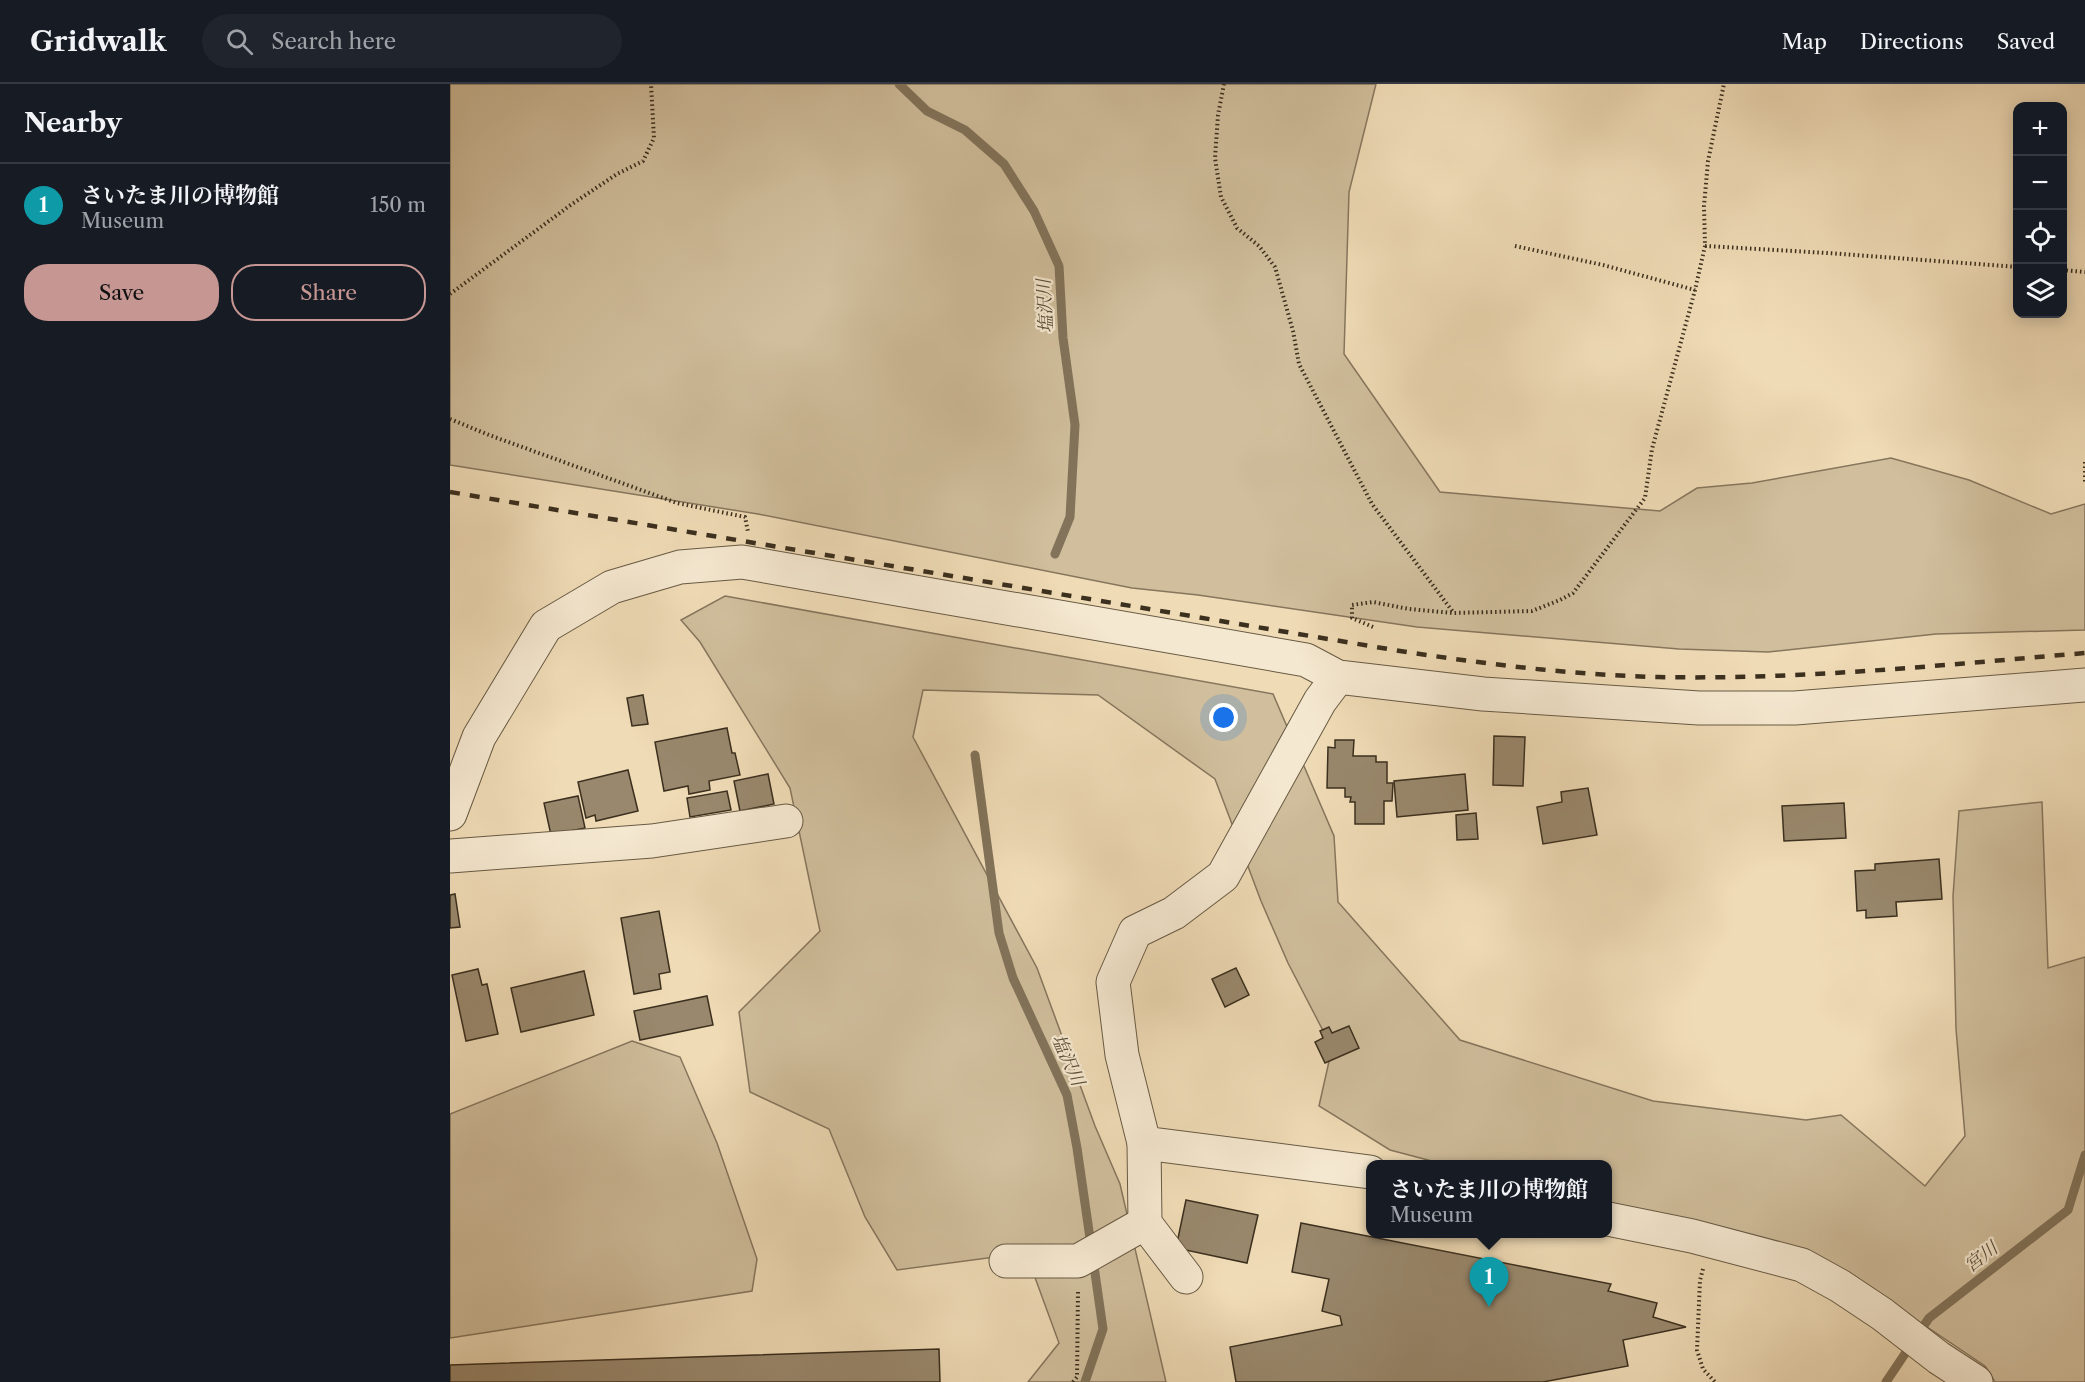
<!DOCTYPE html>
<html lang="en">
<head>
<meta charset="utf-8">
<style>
  :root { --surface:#171b24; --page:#20242c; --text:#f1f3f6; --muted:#9ea1a6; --line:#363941; --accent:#c59692 }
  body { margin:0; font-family:"Libre Caslon Text","Noto Serif JP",serif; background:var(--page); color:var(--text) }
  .controls { position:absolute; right:18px; top:18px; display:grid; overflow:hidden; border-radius:12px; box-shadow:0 3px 15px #0003 }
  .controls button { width:54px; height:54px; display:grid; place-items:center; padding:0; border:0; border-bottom:2px solid var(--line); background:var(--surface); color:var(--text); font:30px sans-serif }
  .you { position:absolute; left:774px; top:634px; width:21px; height:21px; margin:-15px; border:4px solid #fff; border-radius:50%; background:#1a73e8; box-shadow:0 0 0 9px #1a73e833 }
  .badge { display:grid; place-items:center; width:39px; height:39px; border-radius:50%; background:var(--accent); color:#fff; font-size:20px; font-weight:700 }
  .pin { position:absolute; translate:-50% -50px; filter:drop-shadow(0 2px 3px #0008) }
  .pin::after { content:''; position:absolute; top:32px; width:21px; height:18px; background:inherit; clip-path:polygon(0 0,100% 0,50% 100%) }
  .popup { position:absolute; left:916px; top:1076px; width:246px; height:78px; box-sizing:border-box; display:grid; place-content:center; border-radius:12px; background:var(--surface); filter:drop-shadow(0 2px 4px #0005); font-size:20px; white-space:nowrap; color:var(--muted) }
  .popup b { font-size:22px; color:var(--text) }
  .popup::after { content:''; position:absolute; left:50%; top:100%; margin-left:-12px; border:12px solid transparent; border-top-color:var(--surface) }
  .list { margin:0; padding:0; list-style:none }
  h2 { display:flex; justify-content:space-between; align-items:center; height:78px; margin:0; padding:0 24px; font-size:26px }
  h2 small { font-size:20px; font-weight:400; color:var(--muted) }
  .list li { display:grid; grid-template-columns:39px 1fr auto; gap:18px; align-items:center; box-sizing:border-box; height:84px; padding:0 24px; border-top:2px solid var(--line) }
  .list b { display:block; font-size:22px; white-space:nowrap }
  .list p { margin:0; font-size:20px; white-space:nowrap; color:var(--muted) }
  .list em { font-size:20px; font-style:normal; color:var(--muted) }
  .actions { display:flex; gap:12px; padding:18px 24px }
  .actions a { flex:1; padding:14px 0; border:2px solid var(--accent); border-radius:24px; text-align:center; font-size:21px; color:var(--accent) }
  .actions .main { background:var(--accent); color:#111 }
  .icon { flex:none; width:33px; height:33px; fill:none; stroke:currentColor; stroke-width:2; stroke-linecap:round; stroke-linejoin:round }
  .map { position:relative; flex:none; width:1635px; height:1298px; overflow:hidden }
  header { display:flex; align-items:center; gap:36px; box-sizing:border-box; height:84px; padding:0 30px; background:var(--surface); border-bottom:2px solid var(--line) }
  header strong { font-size:28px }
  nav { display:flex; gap:33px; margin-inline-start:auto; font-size:21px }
  .search { width:420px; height:54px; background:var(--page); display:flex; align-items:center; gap:15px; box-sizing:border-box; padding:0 21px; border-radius:33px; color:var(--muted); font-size:22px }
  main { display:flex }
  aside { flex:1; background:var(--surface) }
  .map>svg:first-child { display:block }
  .green { fill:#d0be9c; stroke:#86765d; stroke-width:1.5 }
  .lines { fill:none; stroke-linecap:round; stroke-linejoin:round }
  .stream { stroke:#82735a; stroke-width:9 }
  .building { fill:#99886d; stroke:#3b2f1e; stroke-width:1.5 }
  .minor-casing { stroke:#685a44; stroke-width:35 }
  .path { stroke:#3b2f1e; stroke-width:4; stroke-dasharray:1.5 3; stroke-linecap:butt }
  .minor { stroke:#f5e8d0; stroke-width:33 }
  .rail { stroke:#3b2f1e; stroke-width:4.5; stroke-dasharray:10 10; stroke-linecap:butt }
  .labels { text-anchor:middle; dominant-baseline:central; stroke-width:4.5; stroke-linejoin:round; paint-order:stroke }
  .water-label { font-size:18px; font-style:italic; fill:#594c37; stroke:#f5e8d0 }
</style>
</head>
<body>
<header>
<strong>Gridwalk</strong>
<div class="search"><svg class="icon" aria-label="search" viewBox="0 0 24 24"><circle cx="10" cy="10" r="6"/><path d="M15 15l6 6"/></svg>Search here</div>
<nav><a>Map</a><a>Directions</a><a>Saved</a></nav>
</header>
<main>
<aside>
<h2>Nearby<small></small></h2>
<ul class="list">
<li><span class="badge" style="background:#0f9aa8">1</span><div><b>さいたま川の博物館</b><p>Museum</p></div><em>150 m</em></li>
</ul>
<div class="actions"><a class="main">Save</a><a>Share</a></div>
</aside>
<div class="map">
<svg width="1635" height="1298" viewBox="0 0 1635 1298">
  <rect width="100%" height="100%" fill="#efdbb6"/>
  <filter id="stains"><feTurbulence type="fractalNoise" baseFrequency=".00333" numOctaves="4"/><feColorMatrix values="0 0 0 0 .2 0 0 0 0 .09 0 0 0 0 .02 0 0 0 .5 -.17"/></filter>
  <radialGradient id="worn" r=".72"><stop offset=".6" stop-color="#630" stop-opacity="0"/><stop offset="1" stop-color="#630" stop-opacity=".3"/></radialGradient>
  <!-- green -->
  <g class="green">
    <path d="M 0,0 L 926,0 L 899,108 L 894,270 L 990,408 L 1210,427 L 1247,404 L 1302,399 L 1441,374 L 1519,396 L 1601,430 L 1635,420 L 1635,546 L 1486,550 L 1318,568 L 1229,565 L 967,543 L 748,511 L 682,504 L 308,430 L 0,381 Z"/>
    <path d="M 275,512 L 823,610 L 884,752 L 888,818 L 1010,956 L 1203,1017 L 1356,1036 L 1391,1031 L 1475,1102 L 1515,1052 L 1506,945 L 1503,812 L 1509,727 L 1592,718 L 1598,884 L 1635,873 L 1635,1298 L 1545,1298 L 1535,1282 L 1395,1188 L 1158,1125 L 1158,1080 L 993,1080 L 940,1066 L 869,1022 L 882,964 L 838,879 L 811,817 L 765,695 L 648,611 L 473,606 L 463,653 L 587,884 L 645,1042 L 670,1100 L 716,1298 L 578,1298 L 609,1259 L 576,1169 L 447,1186 L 415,1133 L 379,1045 L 300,1008 L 289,928 L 370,847 L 340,704 L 250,558 L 231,536 Z"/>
    <path d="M 182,957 L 230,973 L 267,1059 L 307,1175 L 302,1207 L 0,1254 L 0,1030 Z"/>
  </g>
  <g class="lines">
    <!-- stream -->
    <g class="stream">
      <path d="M 449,0 L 477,27 L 515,46 L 554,80 L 584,127 L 609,182 L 613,254 L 625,341 L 620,433 L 605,470"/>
      <path d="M 525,671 L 549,849 L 563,894 L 617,1011 L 627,1064 L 641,1161"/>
      <path d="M 635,1298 L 653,1245 L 643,1175"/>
      <path d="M 1436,1298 L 1479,1234 L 1618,1126 L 1635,1071"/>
    </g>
  </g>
  <!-- building -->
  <g class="building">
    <path d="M 193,611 L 198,640 L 182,642 L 177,614 Z"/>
    <path d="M 277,644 L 282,669 L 285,669 L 290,691 L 259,697 L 260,706 L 239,710 L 238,702 L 214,707 L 205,658 Z"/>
    <path d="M 1044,652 L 1075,653 L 1073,702 L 1043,701 Z"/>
    <path d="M 885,656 L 904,656 L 903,672 L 926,672 L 926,678 L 937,678 L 937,699 L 943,699 L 942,717 L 934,717 L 934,740 L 905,740 L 905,718 L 900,718 L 901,713 L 895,713 L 895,704 L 877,704 L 878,663 L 885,664 Z"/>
    <path d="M 178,686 L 188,727 L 146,737 L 145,731 L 136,734 L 128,698 Z"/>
    <path d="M 318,690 L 324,720 L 290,727 L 284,697 Z"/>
    <path d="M 1015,690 L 1018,726 L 947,733 L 944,697 Z"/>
    <path d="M 1138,704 L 1147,751 L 1093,760 L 1087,723 L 1112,718 L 1111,708 Z"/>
    <path d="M 277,707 L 281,726 L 240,733 L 237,714 Z"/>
    <path d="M 128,712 L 135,744 L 101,751 L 94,719 Z"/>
    <path d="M 1394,719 L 1396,754 L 1334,757 L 1332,722 Z"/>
    <path d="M 1026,729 L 1028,755 L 1007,756 L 1006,731 Z"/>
    <path d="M 1489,775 L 1492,815 L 1446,818 L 1447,832 L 1416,834 L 1416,826 L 1407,827 L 1405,787 L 1425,786 L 1425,780 Z"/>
    <path d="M 5,810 L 10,843 L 0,844 L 0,811 Z"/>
    <path d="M 209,827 L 220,888 L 209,890 L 211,905 L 184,910 L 171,834 Z"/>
    <path d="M 786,884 L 799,911 L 775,923 L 762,895 Z"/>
    <path d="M 28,885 L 32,901 L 37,900 L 48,950 L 16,957 L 2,891 Z"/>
    <path d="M 134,887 L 144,931 L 71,948 L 61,904 Z"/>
    <path d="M 257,912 L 263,941 L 190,956 L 184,927 Z"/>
    <path d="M 899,942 L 909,964 L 875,979 L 865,958 L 873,954 L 870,947 L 879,943 L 882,949 Z"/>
    <path d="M 736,1116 L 808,1131 L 797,1179 L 726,1164 Z"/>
    <path d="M 851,1139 L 1161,1200 L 1158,1207 L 1207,1219 L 1203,1233 L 1236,1243 L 1173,1256 L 1178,1282 L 1093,1298 L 786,1298 L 780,1263 L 892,1241 L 890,1232 L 872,1227 L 879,1195 L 842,1188 Z"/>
    <path d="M 489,1265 L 490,1298 L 0,1298 L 0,1281 Z"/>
  </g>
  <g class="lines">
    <defs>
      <g id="minor">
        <path d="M 888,593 L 870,617 L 773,792 L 724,829 L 685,848 L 663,898 L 672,971 L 694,1059 L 920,1088"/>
        <path d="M 0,730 L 29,653 L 96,542 L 162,503 L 230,483 L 292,478 L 856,576 L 888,593 L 1033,610 L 1249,624 L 1345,624 L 1635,601"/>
        <path d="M 0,772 L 202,757 L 336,737"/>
        <path d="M 694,1059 L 695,1139 L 736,1193"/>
        <path d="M 1158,1135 L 1242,1152 L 1352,1181 L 1390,1202 L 1432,1230 L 1489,1274 L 1526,1298"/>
        <path d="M 556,1177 L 628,1177 L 695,1139"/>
      </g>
    </defs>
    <!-- minor casing -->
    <use href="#minor" class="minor-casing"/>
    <!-- path -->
    <g class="path">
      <path d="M 774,0 L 768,31 L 765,74 L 771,113 L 787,144 L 809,162 L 825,183 L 843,247 L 849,280 L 922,420 L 1003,528"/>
      <path d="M 1065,162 L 1153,181 L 1245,206"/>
      <path d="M 1255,162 L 1378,169 L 1568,183"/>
      <path d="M 1612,186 L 1635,188"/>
      <path d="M 0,210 L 122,120 L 167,90 L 193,77 L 204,54 L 201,0"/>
      <path d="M 0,335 L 39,351 L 227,419 L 295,433 L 298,448"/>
      <path d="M 1635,378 L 1635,398"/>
      <path d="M 923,543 L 902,534 L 902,521 L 923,518 L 959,525 L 1003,529 L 1082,527 L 1110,516 L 1123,509 L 1195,414 L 1202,365 L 1245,206 L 1255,162 L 1254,122 L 1258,77 L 1274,0"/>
      <path d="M 1253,1185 L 1250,1196 L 1247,1266 L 1253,1285 L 1265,1298"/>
      <path d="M 623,1298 L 627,1293 L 628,1207"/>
    </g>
    <!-- minor -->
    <use href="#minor" class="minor"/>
    <!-- rail -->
    <path class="rail" d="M 0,408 L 950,567 C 1036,580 1121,591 1208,593 C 1350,596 1493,581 1635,569"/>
  </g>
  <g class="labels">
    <!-- water labels -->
    <g class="water-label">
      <text transform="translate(595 222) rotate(-93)">塩沢川</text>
      <text transform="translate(618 976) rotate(66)">塩沢川</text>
      <text transform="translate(1531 1173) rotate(-38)">宮川</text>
    </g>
  </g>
  <rect width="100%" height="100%" filter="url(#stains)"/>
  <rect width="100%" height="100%" fill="url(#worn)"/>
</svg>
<div class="controls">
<button>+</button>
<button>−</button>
<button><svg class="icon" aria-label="locate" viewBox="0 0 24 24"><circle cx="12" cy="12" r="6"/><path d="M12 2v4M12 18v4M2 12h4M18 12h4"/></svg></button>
<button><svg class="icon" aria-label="layers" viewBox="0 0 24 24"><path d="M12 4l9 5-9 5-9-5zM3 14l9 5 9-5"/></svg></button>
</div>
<div class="you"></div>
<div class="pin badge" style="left:1039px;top:1223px;background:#0f9aa8">1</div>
<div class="popup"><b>さいたま川の博物館</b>Museum</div>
</div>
</main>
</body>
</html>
